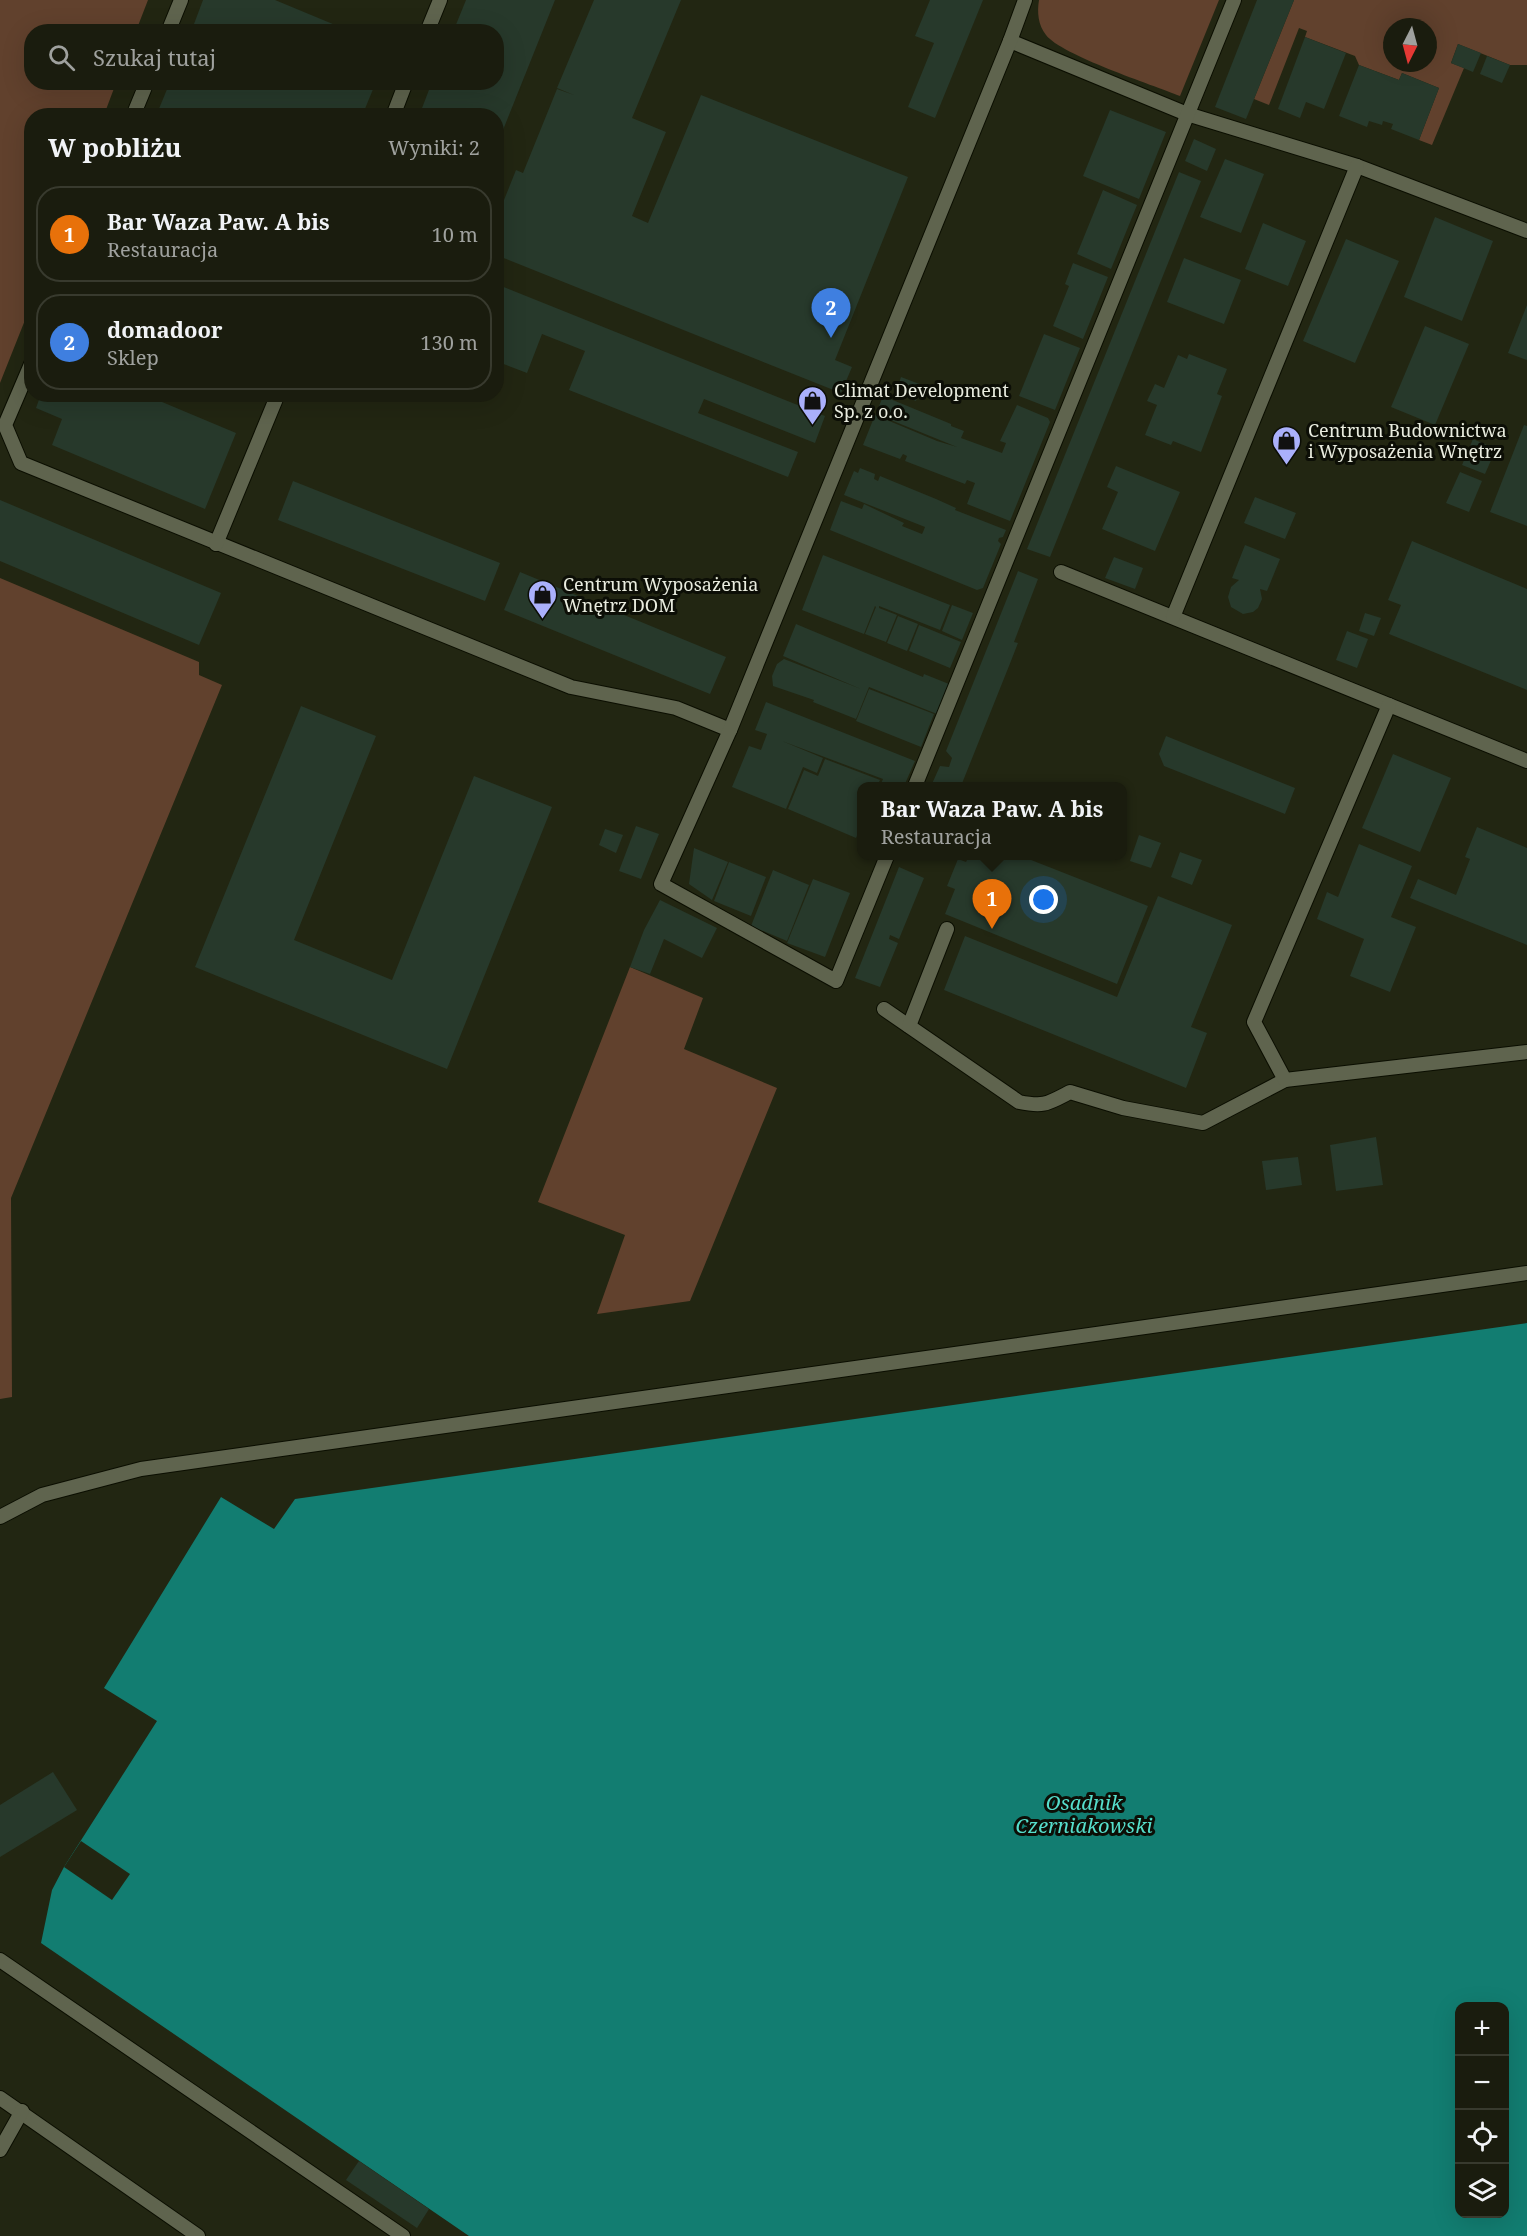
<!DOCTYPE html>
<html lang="pl">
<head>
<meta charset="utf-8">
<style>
  :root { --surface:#1a1c0e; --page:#232517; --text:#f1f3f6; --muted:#9fa19e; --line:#383a2e; --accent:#1a73e8 }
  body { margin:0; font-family:"Noto Serif",serif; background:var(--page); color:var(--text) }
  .controls { position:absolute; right:18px; bottom:18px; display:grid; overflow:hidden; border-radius:12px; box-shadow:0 6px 24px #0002 }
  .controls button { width:54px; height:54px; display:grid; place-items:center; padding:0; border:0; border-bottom:2px solid var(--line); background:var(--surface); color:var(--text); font:30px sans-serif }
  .compass { position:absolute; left:1383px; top:18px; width:54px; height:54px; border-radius:50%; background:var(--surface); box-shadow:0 6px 24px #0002; rotate:186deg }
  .you { position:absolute; left:1044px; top:900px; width:21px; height:21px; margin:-15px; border:4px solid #fff; border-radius:50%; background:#1a73e8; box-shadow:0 0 0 9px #1a73e833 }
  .badge { display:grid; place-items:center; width:39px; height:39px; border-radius:50%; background:var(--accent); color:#fff; font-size:20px; font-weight:700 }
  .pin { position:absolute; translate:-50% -50px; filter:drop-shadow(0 2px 3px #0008) }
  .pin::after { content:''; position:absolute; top:32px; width:21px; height:18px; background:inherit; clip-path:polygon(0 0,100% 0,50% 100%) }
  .popup { position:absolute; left:857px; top:782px; width:270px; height:78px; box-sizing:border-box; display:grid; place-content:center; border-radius:12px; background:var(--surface); filter:drop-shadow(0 2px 4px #0005); font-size:20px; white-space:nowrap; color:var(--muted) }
  .popup b { font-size:22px; color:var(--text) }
  .popup::after { content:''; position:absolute; left:50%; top:100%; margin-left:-12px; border:12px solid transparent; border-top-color:var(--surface) }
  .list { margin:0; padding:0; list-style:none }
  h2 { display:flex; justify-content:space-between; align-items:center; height:78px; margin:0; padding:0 24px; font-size:26px }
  h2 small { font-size:20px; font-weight:400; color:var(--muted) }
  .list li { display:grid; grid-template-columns:39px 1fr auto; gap:18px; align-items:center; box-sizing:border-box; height:96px; margin:0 12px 12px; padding:0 12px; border:2px solid var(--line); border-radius:24px }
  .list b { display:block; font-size:22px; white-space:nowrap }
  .list p { margin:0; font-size:20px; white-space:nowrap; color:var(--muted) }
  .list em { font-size:20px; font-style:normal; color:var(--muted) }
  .icon { flex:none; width:33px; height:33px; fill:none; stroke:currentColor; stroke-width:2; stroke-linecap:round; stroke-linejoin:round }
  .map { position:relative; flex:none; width:1527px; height:2236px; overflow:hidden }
  .search { position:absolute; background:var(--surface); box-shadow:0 6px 24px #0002; left:24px; top:24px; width:480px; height:66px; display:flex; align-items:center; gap:15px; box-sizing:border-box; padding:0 21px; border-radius:24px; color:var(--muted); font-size:22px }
  .panel { position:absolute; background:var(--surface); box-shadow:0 6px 24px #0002; left:24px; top:108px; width:480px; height:294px; border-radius:24px }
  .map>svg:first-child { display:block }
  .green { fill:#61412d; fill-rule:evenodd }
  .water { fill:#127d71; fill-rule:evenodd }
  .pier { fill:#222612 }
  .building { fill:#27392b }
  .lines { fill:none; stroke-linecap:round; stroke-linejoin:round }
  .service-casing { stroke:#0b0e01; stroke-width:16 }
  .service { stroke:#5f644e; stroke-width:14 }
  .labels { text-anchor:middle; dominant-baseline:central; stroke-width:6; stroke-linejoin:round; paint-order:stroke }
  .poi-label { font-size:18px; fill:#e9ecdf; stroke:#0c0e06; text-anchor:start }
  .water-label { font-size:20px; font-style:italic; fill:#56dfcc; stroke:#0c0e06 }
</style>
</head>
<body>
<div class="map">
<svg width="1527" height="2236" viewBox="0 0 1527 2236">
  <rect width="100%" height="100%" fill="#222612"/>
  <!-- green -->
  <g class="green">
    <path d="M 0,0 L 148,0 L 136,31 L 32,32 L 32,82 L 116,83 L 104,115 L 32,116 L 31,305 L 0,383 Z"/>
    <path d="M 1039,0 L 1219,0 L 1180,96 C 1153,85 1061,55 1046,35 C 1038,25 1037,12 1039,0 Z"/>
    <path d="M 1294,0 L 1527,0 L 1527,65 L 1510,65 L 1458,44 L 1451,63 L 1464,68 L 1432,145 L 1419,140 L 1439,88 L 1402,73 L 1399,80 L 1359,65 L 1355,56 L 1305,37 L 1307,31 L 1299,28 L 1269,105 L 1254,99 ZM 1392,27 L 1428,27 L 1428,63 L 1392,63 Z"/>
    <path d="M 0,578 L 199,662 L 199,675 L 222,685 L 11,1198 L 12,1397 L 0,1399 Z"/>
    <path d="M 630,967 L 703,998 L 684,1049 L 777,1088 L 690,1301 L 597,1314 L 625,1235 L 538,1202 Z"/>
  </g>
  <!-- water -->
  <path class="water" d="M 1527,1323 L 1527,2236 L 469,2236 L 41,1943 L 52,1890 L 64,1867 L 157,1721 L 104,1688 L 221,1497 L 274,1529 L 295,1499 ZM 1460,2006 L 1504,2006 L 1504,2214 L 1460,2214 Z"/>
  <!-- pier -->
  <path class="pier" d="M 81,1841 L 130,1874 L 112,1900 L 64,1867 Z"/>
  <!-- building -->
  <g class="building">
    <path d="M 203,0 L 275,0 L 352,32 L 191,32 Z"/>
    <path d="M 466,0 L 555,0 L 497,145 L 496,116 L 419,116 L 432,82 L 496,82 L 496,32 L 453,32 Z"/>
    <path d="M 594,0 L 681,0 L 632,118 L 666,132 L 632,216 L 648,223 L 701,95 L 908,177 L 835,360 L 852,367 L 841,393 L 496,255 L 496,220 L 516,170 L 523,173 L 557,89 L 574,95 L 557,88 Z"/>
    <path d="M 930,0 L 983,0 L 935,118 L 908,107 L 934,43 L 915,36 Z"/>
    <path d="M 1257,0 L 1294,0 L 1246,119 L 1215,107 Z"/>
    <path d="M 1305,37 L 1346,53 L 1324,109 L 1306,102 L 1300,118 L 1278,109 Z"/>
    <path d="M 1458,44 L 1481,53 L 1473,72 L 1451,63 Z"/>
    <path d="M 1487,56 L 1510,65 L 1502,83 L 1480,74 Z"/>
    <path d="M 1359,65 L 1399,80 L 1402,73 L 1439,88 L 1419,140 L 1391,129 L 1393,124 L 1383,121 L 1382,125 L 1369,121 L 1367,127 L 1339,116 Z"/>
    <path d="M 170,82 L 376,82 L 362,116 L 156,116 Z"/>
    <path d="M 1110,110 L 1166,132 L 1139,199 L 1083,176 Z"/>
    <path d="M 1194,139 L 1216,149 L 1207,171 L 1185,161 Z"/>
    <path d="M 1225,159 L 1264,174 L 1241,233 L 1200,217 Z"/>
    <path d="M 1179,172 L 1201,181 L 1050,557 L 1027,549 Z"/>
    <path d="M 1103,190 L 1137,205 L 1111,269 L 1077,254 Z"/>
    <path d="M 1435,217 L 1493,241 L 1462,321 L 1404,297 Z"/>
    <path d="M 1263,223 L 1306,241 L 1288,286 L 1245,269 Z"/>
    <path d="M 1346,239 L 1399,261 L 1355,363 L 1303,341 Z"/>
    <path d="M 1184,258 L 1241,280 L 1224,324 L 1167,302 Z"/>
    <path d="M 1073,263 L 1108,277 L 1083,339 L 1053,326 L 1069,286 L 1065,284 Z"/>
    <path d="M 496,284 L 825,416 L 815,443 L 704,399 L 698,413 L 798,452 L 788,477 L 569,390 L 585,351 L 542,334 L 527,373 L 496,361 Z"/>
    <path d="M 1527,305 L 1527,360 L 1508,353 Z"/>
    <path d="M 1425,326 L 1469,344 L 1435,425 L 1391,407 Z"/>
    <path d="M 1044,334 L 1080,348 L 1055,410 L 1019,396 Z"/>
    <path d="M 1189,354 L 1227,369 L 1217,394 L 1222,396 L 1201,452 L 1173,441 L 1171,445 L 1145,435 L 1157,405 L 1147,401 L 1155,384 L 1164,388 L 1178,355 L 1187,359 Z"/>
    <path d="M 901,377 L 922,385 L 916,401 L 899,394 L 897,389 Z"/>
    <path d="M 41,394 L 143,394 L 236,433 L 205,509 L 52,445 L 62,419 L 36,408 Z"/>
    <path d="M 883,396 L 951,424 L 951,426 L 964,431 L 961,438 L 1002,453 L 1006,443 L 1000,441 L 1017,405 L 1048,418 L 1050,422 L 1010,521 L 967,504 L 975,483 L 967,480 L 965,484 L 905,461 L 907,456 L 903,454 L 900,459 L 863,445 L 875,415 L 937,441 L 957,447 L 876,414 Z"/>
    <path d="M 1524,425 L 1527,426 L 1527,526 L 1490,512 Z"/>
    <path d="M 1473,439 L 1496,449 L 1485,474 L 1462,465 Z"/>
    <path d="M 1116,466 L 1180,492 L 1155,551 L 1102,529 L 1118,492 L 1107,487 Z"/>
    <path d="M 860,468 L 875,474 L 874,479 L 878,481 L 880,476 L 936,499 L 956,508 L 955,510 L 1006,530 L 1003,537 L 999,538 L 998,541 L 1001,544 L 983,588 L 977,590 L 830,530 L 841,501 L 862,509 L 864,504 L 904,523 L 902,526 L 922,534 L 923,532 L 925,527 L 844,495 L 854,471 L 858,473 Z"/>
    <path d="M 1460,472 L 1482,481 L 1469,512 L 1446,503 Z"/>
    <path d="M 293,481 L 500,563 L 485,601 L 278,520 Z"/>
    <path d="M 1255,497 L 1296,513 L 1285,539 L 1244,523 Z"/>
    <path d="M 0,500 L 221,593 L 199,645 L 0,561 Z"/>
    <path d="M 1412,541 L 1527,589 L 1527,690 L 1389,634 L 1401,605 L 1388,600 Z"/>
    <path d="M 1245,545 L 1280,559 L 1267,591 L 1260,589 L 1262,599 L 1258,608 L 1253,612 L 1243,614 L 1231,607 L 1228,597 L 1231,587 L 1239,580 L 1232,578 Z"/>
    <path d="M 823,555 L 950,605 L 940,630 L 879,606 L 879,608 L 897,615 L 886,642 L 865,634 L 876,607 L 875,606 L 864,634 L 802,610 Z"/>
    <path d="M 1114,557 L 1143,568 L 1135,589 L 1105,578 Z"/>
    <path d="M 1018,571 L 1038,579 L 1014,642 L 1018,643 L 1009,666 L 961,786 L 931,786 L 940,766 L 949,767 L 952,758 L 946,751 Z"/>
    <path d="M 520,572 L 726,657 L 710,694 L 504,610 Z"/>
    <path d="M 952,605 L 973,613 L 962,640 L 942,631 Z"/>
    <path d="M 1365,613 L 1381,618 L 1374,636 L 1359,631 Z"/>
    <path d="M 898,616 L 918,624 L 907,651 L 887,643 Z"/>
    <path d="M 796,624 L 923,677 L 924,674 L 949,684 L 937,714 L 869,687 L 856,719 L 813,702 L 814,700 L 773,686 L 772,676 L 777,664 L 784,659 L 861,689 L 783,656 Z"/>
    <path d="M 919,625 L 961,642 L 950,668 L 909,651 Z"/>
    <path d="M 1347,631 L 1368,639 L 1357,668 L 1336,660 Z"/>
    <path d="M 869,689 L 934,714 L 921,747 L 856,721 Z"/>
    <path d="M 766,702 L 915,761 L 904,786 L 880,786 L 883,779 L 782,741 L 823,758 L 817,773 L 803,767 L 786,809 L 732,787 L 749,746 L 761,750 L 767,734 L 755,730 Z"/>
    <path d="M 301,706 L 376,736 L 294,940 L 392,980 L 474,776 L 552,807 L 447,1069 L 195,967 Z"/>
    <path d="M 1166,736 L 1295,788 L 1285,814 L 1164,766 L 1159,754 Z"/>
    <path d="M 1393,754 L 1451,778 L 1420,852 L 1362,828 Z"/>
    <path d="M 825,759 L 880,780 L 877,786 L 862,786 L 862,825 L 856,838 L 788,809 L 804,770 L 818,776 Z"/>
    <path d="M 636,826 L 659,834 L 641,879 L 619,871 Z"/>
    <path d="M 1477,827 L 1527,848 L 1527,945 L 1410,898 L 1418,879 L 1456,895 L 1470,859 L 1465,857 Z"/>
    <path d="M 605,829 L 623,835 L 616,853 L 599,845 Z"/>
    <path d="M 1139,835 L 1161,843 L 1151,868 L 1130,861 Z"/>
    <path d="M 1359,844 L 1412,866 L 1391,917 L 1416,927 L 1390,992 L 1350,976 L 1364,939 L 1317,919 L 1327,892 L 1338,897 Z"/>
    <path d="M 694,848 L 728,862 L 712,900 L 689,884 Z"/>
    <path d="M 1180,852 L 1202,860 L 1192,885 L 1171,877 Z"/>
    <path d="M 969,856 L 1021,856 L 1148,906 L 1117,984 L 945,914 L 955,889 L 947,886 L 958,859 L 966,862 Z"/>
    <path d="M 729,862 L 766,877 L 751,916 L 714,901 Z"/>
    <path d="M 899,867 L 924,878 L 899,939 L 890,935 L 889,939 L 898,943 L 880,987 L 855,978 Z"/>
    <path d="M 773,870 L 809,885 L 787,941 L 751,926 Z"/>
    <path d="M 813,879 L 850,893 L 825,957 L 787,943 Z"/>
    <path d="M 1158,896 L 1232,925 L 1191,1027 L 1207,1033 L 1186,1088 L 944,990 L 965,936 L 1117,997 Z"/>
    <path d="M 660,900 L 717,928 L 702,958 L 664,939 L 650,974 L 630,967 L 644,930 Z"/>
    <path d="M 1376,1137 L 1383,1185 L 1336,1191 L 1330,1145 Z"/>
    <path d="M 1298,1157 L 1302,1185 L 1266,1190 L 1262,1161 Z"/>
    <path d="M 53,1772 L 77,1810 L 0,1857 L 0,1805 Z"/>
    <path d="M 359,2161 L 429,2209 L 417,2228 L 346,2180 Z"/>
  </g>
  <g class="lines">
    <defs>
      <g id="service">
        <path d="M 168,32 L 181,0"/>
        <path d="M 427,32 L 440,0"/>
        <path d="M 1010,41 L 1187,114 L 1357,166 L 1527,231"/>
        <path d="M 133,116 L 147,82"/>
        <path d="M 393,116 L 406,82"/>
        <path d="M 32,362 L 5,425 L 21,463 L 571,687 L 676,708 L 730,730"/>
        <path d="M 216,544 L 278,394"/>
        <path d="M 1061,572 L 1527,761"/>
        <path d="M 1173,617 L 1357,166"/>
        <path d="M 915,786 L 1234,0"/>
        <path d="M 887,856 L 836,981 L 661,884 L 730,730 L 1010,41 L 1025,0"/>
        <path d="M 884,1009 L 1019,1102 C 1044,1107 1047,1104 1070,1092 L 1123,1108 L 1203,1123 L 1285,1080 L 1527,1052"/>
        <path d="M 909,1026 L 947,929"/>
        <path d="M 1285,1080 L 1254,1022 L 1389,705"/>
        <path d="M 0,1517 L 42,1495 L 141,1469 L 1527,1273"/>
        <path d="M 0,1960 L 403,2236"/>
        <path d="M 0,2098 L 198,2236"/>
        <path d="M 0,2150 L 22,2111"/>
      </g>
    </defs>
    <!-- service casing -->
    <use href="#service" class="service-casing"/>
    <!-- service -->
    <use href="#service" class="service"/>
  </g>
  <!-- icons -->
  <defs>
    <symbol id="shop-pin" viewBox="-11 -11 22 30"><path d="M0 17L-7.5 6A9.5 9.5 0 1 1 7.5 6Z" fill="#aab0fb" stroke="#0c0e06"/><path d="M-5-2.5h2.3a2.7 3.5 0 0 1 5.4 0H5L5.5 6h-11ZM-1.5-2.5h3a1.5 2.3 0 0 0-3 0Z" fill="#111"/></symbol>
  </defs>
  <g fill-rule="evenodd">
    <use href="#shop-pin" x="796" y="384" width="33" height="45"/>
    <use href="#shop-pin" x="1270" y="424" width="33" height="45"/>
    <use href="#shop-pin" x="526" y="578" width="33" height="45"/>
  </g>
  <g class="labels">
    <!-- poi labels -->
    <g class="poi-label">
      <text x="834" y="390">Climat Development<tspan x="834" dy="21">Sp. z o.o.</tspan></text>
      <text x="1308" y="430">Centrum Budownictwa<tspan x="1308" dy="21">i Wyposażenia Wnętrz</tspan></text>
      <text x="563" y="584">Centrum Wyposażenia<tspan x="563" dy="21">Wnętrz DOM</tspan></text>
    </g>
    <!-- water labels -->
    <g class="water-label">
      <text x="1084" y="1802">Osadnik<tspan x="1084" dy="23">Czerniakowski</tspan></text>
    </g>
  </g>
</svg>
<div class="controls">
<button>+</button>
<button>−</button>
<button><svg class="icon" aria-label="locate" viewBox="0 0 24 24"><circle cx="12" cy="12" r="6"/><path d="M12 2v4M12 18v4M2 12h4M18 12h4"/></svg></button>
<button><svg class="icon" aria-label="layers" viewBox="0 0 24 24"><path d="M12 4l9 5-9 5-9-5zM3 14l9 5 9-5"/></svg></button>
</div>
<svg class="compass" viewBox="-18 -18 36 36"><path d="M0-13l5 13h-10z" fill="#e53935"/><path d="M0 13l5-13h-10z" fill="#9fa19e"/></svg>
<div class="you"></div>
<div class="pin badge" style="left:992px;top:929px;background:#e8710a">1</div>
<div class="popup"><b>Bar Waza Paw. A bis</b>Restauracja</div>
<div class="pin badge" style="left:831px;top:338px;background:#3f7fe0">2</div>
<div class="search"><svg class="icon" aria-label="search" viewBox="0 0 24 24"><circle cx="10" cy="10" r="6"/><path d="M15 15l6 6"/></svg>Szukaj tutaj</div>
<section class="panel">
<h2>W pobliżu<small>Wyniki: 2</small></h2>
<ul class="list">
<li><span class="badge" style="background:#e8710a">1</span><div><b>Bar Waza Paw. A bis</b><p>Restauracja</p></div><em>10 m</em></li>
<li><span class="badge" style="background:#3f7fe0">2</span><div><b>domadoor</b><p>Sklep</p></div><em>130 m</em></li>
</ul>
</section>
</div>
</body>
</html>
